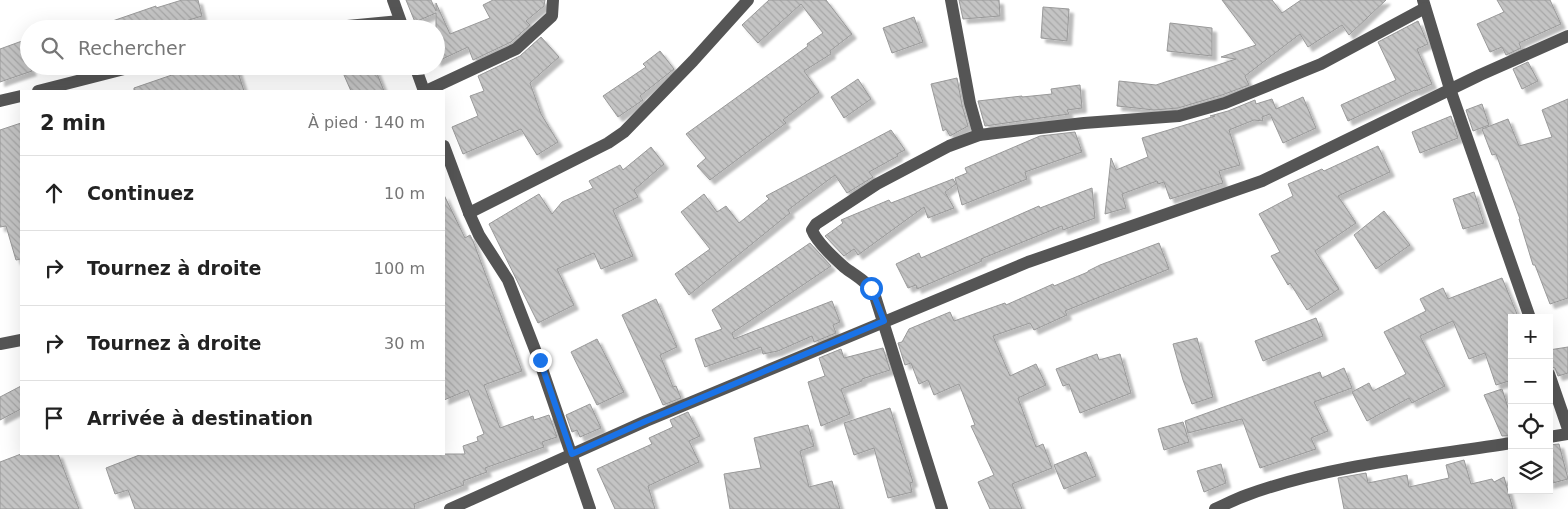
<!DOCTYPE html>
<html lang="fr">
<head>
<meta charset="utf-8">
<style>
  :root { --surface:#fff; --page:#f6f6f6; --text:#222; --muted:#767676; --line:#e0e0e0 }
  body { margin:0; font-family:"DejaVu Sans",sans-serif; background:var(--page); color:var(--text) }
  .controls { position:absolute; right:15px; bottom:15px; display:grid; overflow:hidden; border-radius:0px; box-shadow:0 5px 20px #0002 }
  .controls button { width:45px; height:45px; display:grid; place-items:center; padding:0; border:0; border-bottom:1px solid var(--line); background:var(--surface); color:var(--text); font:25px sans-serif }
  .stop { position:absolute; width:15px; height:15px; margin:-11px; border:4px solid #1a73e8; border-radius:50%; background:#fff }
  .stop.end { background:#1a73e8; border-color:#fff; box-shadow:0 1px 5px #0008 }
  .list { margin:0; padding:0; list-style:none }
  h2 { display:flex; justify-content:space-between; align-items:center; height:65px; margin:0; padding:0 20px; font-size:21px }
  h2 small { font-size:16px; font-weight:400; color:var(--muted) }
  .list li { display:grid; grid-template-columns:32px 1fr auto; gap:15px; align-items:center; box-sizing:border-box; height:75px; padding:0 20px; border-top:1px solid var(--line) }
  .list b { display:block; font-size:19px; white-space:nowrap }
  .list em { font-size:16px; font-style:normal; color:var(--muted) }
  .icon { flex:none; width:28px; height:28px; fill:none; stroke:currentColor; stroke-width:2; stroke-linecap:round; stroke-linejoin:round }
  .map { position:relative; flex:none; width:1568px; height:509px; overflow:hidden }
  .search { position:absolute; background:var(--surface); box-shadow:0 5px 20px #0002; left:20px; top:20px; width:425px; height:55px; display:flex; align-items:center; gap:12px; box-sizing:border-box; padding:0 18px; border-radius:28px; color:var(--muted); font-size:19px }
  .panel { position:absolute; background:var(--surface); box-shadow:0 5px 20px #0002; left:20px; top:90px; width:425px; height:365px; border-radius:0px }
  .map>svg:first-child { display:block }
  .building { fill:url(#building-back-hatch); stroke:#999; filter:url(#shadow) }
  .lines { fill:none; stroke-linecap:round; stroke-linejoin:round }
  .minor { stroke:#555; stroke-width:12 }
  .route { stroke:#1a73e8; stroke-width:6 }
</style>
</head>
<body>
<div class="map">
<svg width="1568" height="509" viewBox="0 0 1568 509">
  <defs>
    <pattern id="building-back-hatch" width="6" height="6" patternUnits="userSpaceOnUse" patternTransform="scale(1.25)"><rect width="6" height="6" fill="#c4c4c4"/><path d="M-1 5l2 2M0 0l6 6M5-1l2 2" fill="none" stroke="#a7a7a7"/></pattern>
    <filter id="shadow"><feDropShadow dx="4.5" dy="4.5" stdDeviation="1" flood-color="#0004"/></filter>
  </defs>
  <rect width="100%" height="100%" fill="#fff"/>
  <!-- building -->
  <g class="building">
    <path d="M 182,0 L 198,0 L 202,16 L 173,25 L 172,22 L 152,29 L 98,29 L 98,26 L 156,6 L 156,8 Z"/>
    <path d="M 406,0 L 431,0 L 436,11 L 436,3 L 450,34 L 490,18 L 483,5 L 493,0 L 545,0 L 544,6 L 526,21 L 530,25 L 511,42 L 473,60 L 468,47 L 436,62 L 436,13 L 415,22 Z"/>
    <path d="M 769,0 L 826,0 L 852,34 L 830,51 L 831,54 L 804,71 L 819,92 L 783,120 L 786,123 L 710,180 L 697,166 L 706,158 L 686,134 L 808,46 L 807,44 L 823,33 L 801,4 L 758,43 L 742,25 Z"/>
    <path d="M 959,0 L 999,0 L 1000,16 L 963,19 Z"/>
    <path d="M 1222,0 L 1272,0 L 1282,13 L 1301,0 L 1386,0 L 1349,35 L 1342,25 L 1308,47 L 1300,34 L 1245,76 L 1249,85 L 1222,95 L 1178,108 L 1154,110 L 1117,106 L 1119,81 L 1156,85 L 1236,59 L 1221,57 L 1256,45 Z"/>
    <path d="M 1497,0 L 1550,0 L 1561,24 L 1519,43 L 1521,48 L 1506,55 L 1502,47 L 1490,52 L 1477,24 L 1504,12 Z"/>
    <path d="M 1043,7 L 1069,9 L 1067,41 L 1041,38 Z"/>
    <path d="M 914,17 L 923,42 L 892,53 L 883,28 Z"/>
    <path d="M 1418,21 L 1428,44 L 1417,49 L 1432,84 L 1416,91 L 1415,90 L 1348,121 L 1341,105 L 1396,80 L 1378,42 Z"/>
    <path d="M 1170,23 L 1212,28 L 1212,56 L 1167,51 Z"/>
    <path d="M 541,37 L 559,57 L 530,83 L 541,114 L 558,142 L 537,155 L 521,129 L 463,154 L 452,127 L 478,116 L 470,96 L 484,91 L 478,76 L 520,56 Z"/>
    <path d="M 22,41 L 29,66 L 32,71 L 0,82 L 0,49 Z"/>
    <path d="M 660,51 L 674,69 L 640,96 L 643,100 L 618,117 L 603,96 L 646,67 L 643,64 Z"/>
    <path d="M 1528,62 L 1538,81 L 1522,89 L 1513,69 Z"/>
    <path d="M 198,66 L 236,66 L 244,91 L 134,91 L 134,88 Z"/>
    <path d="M 340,66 L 374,66 L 384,91 L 351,91 Z"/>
    <path d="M 957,78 L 962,105 L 968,126 L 950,136 L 946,129 L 943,131 L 931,84 Z"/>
    <path d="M 858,79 L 871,99 L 844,118 L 831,97 Z"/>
    <path d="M 1080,85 L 1082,108 L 1067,110 L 1069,114 L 985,126 L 978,101 L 1022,96 L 1022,97 L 1052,94 L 1051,89 Z"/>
    <path d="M 1303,97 L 1316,128 L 1283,143 L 1270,114 L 1262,117 L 1263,121 L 1254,120 L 1229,130 L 1240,165 L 1219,171 L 1223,183 L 1170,199 L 1164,182 L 1158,184 L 1157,181 L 1122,194 L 1126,208 L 1105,214 L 1111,158 L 1116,170 L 1148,157 L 1142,138 L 1215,116 L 1210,116 L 1228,111 L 1255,100 L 1256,104 L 1272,99 L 1276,109 Z"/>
    <path d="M 1568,99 L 1568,298 L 1550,304 L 1535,265 L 1533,265 L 1519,219 L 1520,219 L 1496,154 L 1492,155 L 1482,129 L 1508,119 L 1519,146 L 1552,137 L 1542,110 Z"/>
    <path d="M 1482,104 L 1489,125 L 1473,131 L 1466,110 Z"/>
    <path d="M 1451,116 L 1458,138 L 1420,153 L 1412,132 Z"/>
    <path d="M 21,123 L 21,259 L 16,260 L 6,226 L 0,227 L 0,130 Z"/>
    <path d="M 891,130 L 905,150 L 897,154 L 898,156 L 869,172 L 873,177 L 847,193 L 835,175 L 788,210 L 790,213 L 689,295 L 675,274 L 710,249 L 681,212 L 704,194 L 717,212 L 726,206 L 739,223 L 769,199 L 766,196 Z"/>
    <path d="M 1075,132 L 1082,152 L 1025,172 L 1027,179 L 962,205 L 955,178 L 967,173 L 965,168 L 1040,136 Z"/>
    <path d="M 1378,146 L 1390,172 L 1338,196 L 1356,223 L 1315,251 L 1339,289 L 1307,310 L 1290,283 L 1288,285 L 1271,256 L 1280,252 L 1259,214 L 1293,196 L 1288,184 L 1322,169 L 1324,171 Z"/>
    <path d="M 651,147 L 664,164 L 634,190 L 638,197 L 613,210 L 633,256 L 601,269 L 594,253 L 557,269 L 574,305 L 538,323 L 489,224 L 539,194 L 552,214 L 562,202 L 593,188 L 589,181 L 620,165 L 623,170 Z"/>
    <path d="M 953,179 L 956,184 L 945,192 L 954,208 L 928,218 L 924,207 L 858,255 L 854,249 L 844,256 L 825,236 L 843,223 L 841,220 L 889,200 L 891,203 Z"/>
    <path d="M 1092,188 L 1095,218 L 1063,230 L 1062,226 L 981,259 L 982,261 L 917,289 L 916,285 L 908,288 L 896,264 L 919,253 L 921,258 L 1039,206 L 1040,208 Z"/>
    <path d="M 1474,192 L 1484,223 L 1463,229 L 1453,199 Z"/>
    <path d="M 444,195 L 465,238 L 470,235 L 473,241 L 522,371 L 484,385 L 500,428 L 533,416 L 534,420 L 549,415 L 557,437 L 542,442 L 544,447 L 485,468 L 487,472 L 463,481 L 464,485 L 414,504 L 415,509 L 135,509 L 128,490 L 115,494 L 106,468 L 142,454 L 465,454 L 463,446 L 478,441 L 477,437 L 484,434 L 468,390 L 444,400 Z"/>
    <path d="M 1384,211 L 1410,245 L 1376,269 L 1354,235 Z"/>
    <path d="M 810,243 L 831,266 L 732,333 L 734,339 L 832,301 L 840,322 L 833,325 L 836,333 L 814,342 L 812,336 L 778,351 L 763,354 L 761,347 L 705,367 L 695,339 L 722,329 L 712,310 Z"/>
    <path d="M 1159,243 L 1169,269 L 1065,311 L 1067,315 L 1034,330 L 1030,323 L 993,336 L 1010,376 L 1036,364 L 1046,385 L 1018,398 L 1036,447 L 1043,444 L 1052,468 L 1012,484 L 1022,509 L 990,509 L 978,482 L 994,475 L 971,426 L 975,425 L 959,384 L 934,395 L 928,380 L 919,384 L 911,363 L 905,365 L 898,343 L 902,342 L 909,329 L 950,312 L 954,321 L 1005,303 L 1006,305 L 1053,284 L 1054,286 L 1088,272 L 1088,271 L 1100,265 Z"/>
    <path d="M 1502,278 L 1517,314 L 1512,316 L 1512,380 L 1496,385 L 1485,353 L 1469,359 L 1453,321 L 1420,336 L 1445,386 L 1412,403 L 1409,398 L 1367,421 L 1352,392 L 1369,383 L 1373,391 L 1406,374 L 1384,332 L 1426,311 L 1420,299 L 1443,288 L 1448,299 Z"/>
    <path d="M 656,299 L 677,347 L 660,355 L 673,387 L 676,386 L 681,398 L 663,405 L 622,315 Z"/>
    <path d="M 1316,318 L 1323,336 L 1263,361 L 1255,341 Z"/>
    <path d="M 1197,338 L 1213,397 L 1192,404 L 1183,380 L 1173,344 Z"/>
    <path d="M 597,339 L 624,392 L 597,405 L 571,352 Z"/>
    <path d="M 1568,347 L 1568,373 L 1558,376 L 1555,368 L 1549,366 L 1549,350 Z"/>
    <path d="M 883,348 L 890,370 L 862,379 L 862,381 L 841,389 L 850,414 L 821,426 L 808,382 L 825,376 L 819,358 L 841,349 L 844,358 Z"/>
    <path d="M 1097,354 L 1099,360 L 1120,354 L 1131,393 L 1080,413 L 1069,384 L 1063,386 L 1056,369 Z"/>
    <path d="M 1344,368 L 1352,388 L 1314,402 L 1328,431 L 1311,438 L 1316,449 L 1260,468 L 1242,419 L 1188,433 L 1185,421 L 1320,372 L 1322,378 Z"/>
    <path d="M 21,386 L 21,409 L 0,420 L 0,397 Z"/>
    <path d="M 1502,389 L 1512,420 L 1512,435 L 1502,436 L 1484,395 Z"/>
    <path d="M 590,404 L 601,428 L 580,437 L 577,430 L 572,432 L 566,415 Z"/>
    <path d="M 890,408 L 913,482 L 910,483 L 912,492 L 888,498 L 874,448 L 854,455 L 844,423 Z"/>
    <path d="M 688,412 L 700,436 L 689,441 L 699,462 L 648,486 L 655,509 L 615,509 L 597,469 L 652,444 L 649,438 L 673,427 L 670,420 Z"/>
    <path d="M 1183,422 L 1189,442 L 1164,450 L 1158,429 Z"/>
    <path d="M 808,425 L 814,446 L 800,451 L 809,487 L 832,481 L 840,509 L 730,509 L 724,474 L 761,468 L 754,438 Z"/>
    <path d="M 1559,444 L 1568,479 L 1549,484 L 1549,445 Z"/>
    <path d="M 1086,452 L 1096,476 L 1064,489 L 1054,465 Z"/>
    <path d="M 21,454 L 58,454 L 79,509 L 0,509 L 0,462 Z"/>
    <path d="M 1464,460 L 1471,484 L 1492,479 L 1494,482 L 1504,477 L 1513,509 L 1344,509 L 1338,478 L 1366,473 L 1368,483 L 1407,475 L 1409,487 L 1449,478 L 1446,465 Z"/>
    <path d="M 1221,464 L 1226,483 L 1204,492 L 1197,471 Z"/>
  </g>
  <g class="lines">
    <!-- minor -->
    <g class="minor">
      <path d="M 393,0 L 403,28"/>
      <path d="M 951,0 L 970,103 L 979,135"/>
      <path d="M 1423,0 L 1450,89 L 1530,318"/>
      <path d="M 316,29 L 400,21"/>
      <path d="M 415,66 L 424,91"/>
      <path d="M 38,91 L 136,66"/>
      <path d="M 426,91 L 516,49 L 552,16 L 553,0"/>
      <path d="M 0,101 L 21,96"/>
      <path d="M 444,146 L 469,213 L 479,235 L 508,280 L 539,360 L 590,509"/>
      <path d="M 469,213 L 608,143 L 624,132 L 693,61 L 748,0"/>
      <path d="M 0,344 L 21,340"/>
      <path d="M 1549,374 L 1568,429"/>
      <path d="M 1549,437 L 1568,434"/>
      <path d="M 450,509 L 646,421 L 1028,262 L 1262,181 L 1480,75 L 1568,36"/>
      <path d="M 942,509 L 874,293 C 867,281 854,275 844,267 C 834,258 816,241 812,230 L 816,224 L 877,184 L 949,146 L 979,135 L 1084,123 L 1179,116 L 1225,103 L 1321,64 L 1425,8"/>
      <path d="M 1215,509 C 1226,504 1236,499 1247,495 C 1331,464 1423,457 1512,443"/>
    </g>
  </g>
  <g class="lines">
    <!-- route -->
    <path class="route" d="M 540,360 L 572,454 L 646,421 L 884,321 L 871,288"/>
  </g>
</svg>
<div class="controls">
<button>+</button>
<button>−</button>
<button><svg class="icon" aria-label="locate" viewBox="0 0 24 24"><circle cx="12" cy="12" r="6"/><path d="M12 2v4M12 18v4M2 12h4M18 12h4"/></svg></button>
<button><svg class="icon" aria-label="layers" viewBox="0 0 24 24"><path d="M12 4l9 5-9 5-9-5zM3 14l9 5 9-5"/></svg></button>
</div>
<div class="stop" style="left:871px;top:288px"></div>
<div class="stop end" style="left:540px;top:360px"></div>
<div class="search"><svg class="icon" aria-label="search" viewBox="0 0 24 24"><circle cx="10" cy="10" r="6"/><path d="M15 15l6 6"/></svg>Rechercher</div>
<section class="panel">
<h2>2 min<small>À pied · 140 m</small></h2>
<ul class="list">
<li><svg class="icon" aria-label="ahead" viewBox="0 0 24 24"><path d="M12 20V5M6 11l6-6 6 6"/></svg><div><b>Continuez</b></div><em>10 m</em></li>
<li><svg class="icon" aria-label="right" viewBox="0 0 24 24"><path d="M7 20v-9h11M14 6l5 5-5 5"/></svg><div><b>Tournez à droite</b></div><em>100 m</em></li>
<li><svg class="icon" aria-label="right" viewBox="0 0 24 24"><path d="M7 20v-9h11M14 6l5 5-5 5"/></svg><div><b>Tournez à droite</b></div><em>30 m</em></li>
<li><svg class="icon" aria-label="arrive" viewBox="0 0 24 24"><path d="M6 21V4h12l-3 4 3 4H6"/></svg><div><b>Arrivée à destination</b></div></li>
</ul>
</section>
</div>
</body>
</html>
